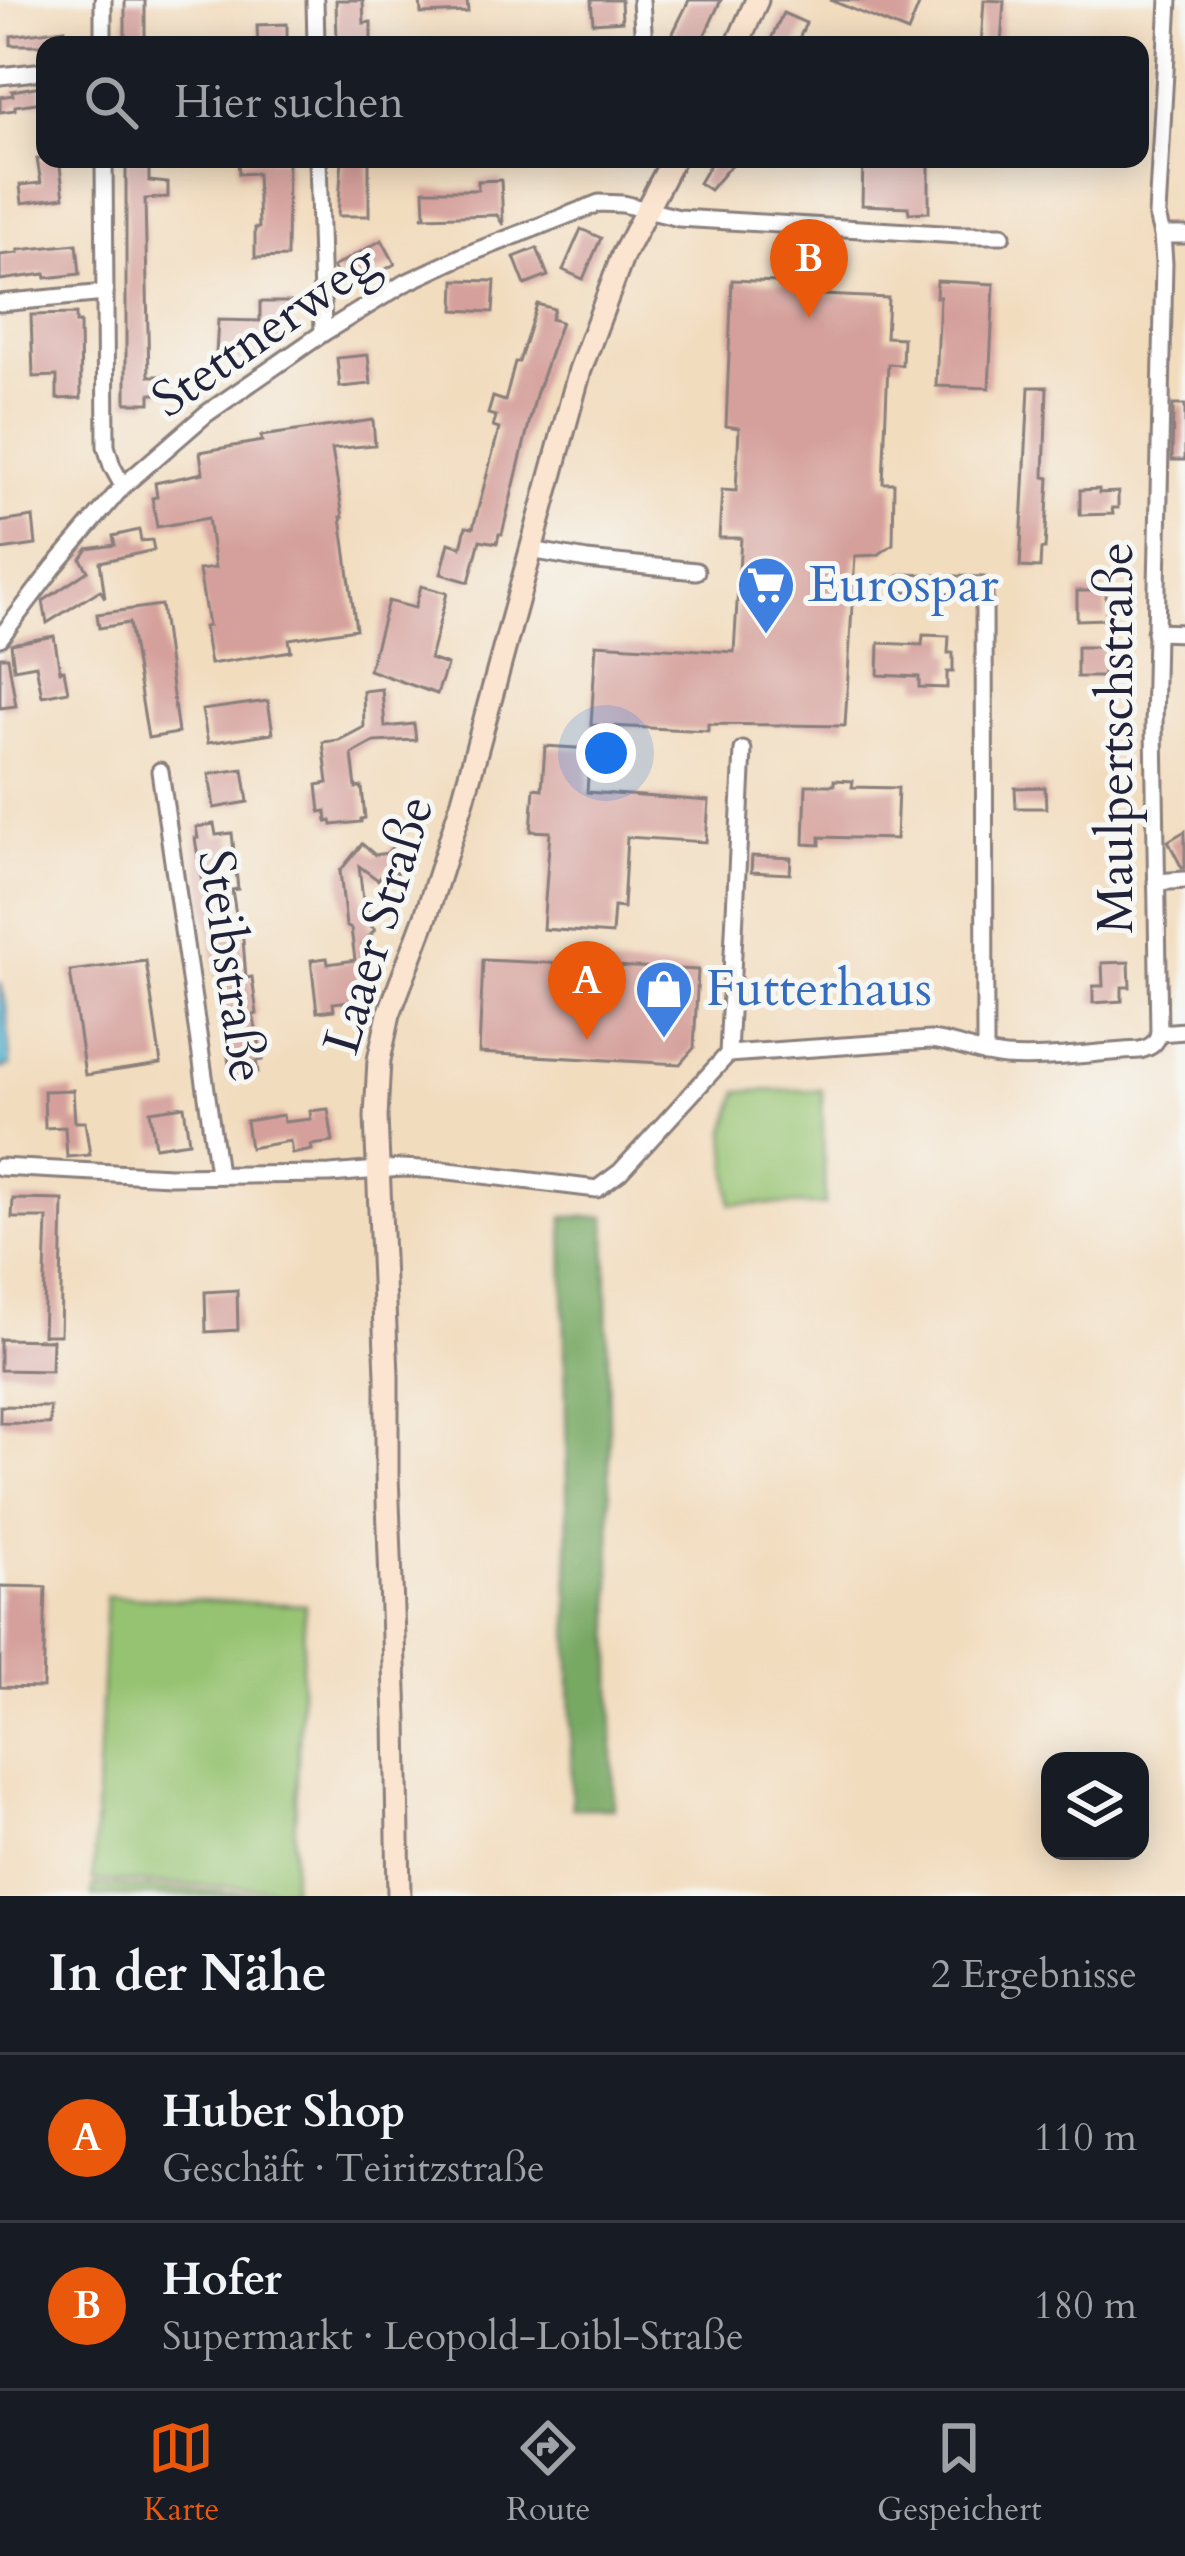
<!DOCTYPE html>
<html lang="de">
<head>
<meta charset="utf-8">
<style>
  :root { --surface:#171b24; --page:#20242c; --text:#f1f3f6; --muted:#9ea1a6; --line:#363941; --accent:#ea580c }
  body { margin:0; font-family:Cardo,serif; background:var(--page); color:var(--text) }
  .controls { position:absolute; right:36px; bottom:36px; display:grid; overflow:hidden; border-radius:24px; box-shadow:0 6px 30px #0003 }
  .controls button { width:108px; height:108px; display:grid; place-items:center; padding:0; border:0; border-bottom:3px solid var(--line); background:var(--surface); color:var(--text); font:60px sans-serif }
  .you { position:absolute; left:606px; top:753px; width:42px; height:42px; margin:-30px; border:9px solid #fff; border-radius:50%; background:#1a73e8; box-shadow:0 0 0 18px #1a73e833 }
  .badge { display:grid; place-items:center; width:78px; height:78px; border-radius:50%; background:var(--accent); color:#fff; font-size:39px; font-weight:700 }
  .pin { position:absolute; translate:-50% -99px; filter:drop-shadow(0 3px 6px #0008) }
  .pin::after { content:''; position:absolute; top:63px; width:42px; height:36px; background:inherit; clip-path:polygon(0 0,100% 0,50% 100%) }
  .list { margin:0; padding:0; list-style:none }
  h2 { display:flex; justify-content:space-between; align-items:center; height:156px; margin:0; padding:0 48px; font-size:51px }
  h2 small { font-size:39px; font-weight:400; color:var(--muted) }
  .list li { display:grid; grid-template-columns:78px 1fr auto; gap:36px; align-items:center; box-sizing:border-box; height:168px; padding:0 48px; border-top:3px solid var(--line) }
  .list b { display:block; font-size:45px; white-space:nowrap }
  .list p { margin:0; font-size:39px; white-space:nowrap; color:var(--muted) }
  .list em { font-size:39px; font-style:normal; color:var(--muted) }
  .icon { flex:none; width:66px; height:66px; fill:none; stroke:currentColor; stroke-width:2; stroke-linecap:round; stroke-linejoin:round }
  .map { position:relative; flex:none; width:1185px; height:1896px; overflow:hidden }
  .search { position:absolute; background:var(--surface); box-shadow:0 6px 30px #0003; left:36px; right:36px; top:36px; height:132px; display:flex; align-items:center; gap:30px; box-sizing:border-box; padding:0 42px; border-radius:24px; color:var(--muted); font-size:45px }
  .sheet { height:492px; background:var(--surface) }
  nav { display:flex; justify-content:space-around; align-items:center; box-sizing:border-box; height:168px; border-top:3px solid var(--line); background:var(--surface); font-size:33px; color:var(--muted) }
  nav a { display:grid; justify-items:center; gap:6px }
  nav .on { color:var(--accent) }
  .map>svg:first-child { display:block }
  .green { fill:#96c371; stroke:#5c7256; stroke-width:3 }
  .forest { fill:#78a963; stroke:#4d664f; stroke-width:3 }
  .water { fill:#5ec1dc; stroke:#40728c; stroke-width:3 }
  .building { fill:#d5a09b }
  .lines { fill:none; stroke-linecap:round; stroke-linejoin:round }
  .street-casing { stroke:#8a7f7c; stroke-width:21 }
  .secondary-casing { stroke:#8a7f7c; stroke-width:27 }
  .street { stroke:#fff; stroke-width:15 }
  .secondary { stroke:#fce5d0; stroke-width:21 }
  .labels { text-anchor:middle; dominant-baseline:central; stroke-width:10; stroke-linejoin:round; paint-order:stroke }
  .street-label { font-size:51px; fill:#22223b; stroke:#f6f6f2 }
  .shop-label { font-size:51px; fill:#366cbe; stroke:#f6f6f2; text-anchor:start }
</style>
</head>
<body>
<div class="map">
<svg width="1185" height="1896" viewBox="0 0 1185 1896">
  <rect width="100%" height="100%" fill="#f6f6f2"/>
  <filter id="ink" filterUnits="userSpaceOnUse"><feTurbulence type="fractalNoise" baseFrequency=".00833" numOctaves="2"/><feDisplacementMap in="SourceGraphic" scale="24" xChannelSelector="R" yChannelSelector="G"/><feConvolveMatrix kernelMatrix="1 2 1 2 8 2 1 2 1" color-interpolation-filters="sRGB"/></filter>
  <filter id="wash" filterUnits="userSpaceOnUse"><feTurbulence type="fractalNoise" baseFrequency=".004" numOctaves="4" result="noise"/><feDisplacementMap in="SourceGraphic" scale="48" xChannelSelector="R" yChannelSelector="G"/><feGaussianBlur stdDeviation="2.7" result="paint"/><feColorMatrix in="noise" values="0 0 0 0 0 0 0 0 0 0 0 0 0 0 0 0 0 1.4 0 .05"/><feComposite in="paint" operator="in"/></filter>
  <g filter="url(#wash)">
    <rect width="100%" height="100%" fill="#f2dcbe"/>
    <!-- green -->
    <g class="green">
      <path d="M 822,1090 L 825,1205 L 731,1204 L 726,1131 L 739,1091 Z"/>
      <path d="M 106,1596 L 305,1605 L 292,1889 L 93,1881 Z"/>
      <path d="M 93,1886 L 284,1894 L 284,1896 L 92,1896 Z"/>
    </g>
    <!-- forest -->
    <path class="forest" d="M 563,1217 L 606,1217 L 614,1808 L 572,1808 Z"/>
    <!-- water -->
    <path class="water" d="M 0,981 L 6,1005 L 10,1066 L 0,1069 Z"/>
    <g id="blocks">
      <!-- building -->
      <g class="building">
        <rect x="125" y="0" width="20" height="41"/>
        <path d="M 336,0 L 363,0 L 364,23 L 371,22 L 371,45 L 337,45 Z"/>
        <path d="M 420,0 L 467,0 L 468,12 L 421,14 Z"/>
        <path d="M 591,0 L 621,0 L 622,21 L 593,23 Z"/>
        <path d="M 689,0 L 721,0 L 700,45 L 677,45 L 670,39 Z"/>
        <path d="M 830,0 L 921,0 L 908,32 Z"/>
        <path d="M 984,0 L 1004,1 L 1001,45 L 981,45 Z"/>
        <path d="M 783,13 L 806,23 L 796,45 L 786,45 L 771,39 Z"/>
        <path d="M 287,24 L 287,45 L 258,45 L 257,25 Z"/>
        <path d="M 65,29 L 67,45 L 11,45 L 11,36 Z"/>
        <path d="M 41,86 L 43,102 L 15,106 L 15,110 L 0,112 L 0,97 L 13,95 L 12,91 Z"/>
        <path d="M 37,159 L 59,159 L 64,197 L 22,203 L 20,185 L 41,183 Z"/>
        <path d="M 126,159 L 149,159 L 149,181 L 168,183 L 168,197 L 145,199 L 149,376 L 162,376 L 162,394 L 150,394 L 150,403 L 126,403 Z"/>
        <path d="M 238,159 L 288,159 L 287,257 L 255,258 L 255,228 L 259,228 L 257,173 L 239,174 Z"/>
        <path d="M 342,159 L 369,159 L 369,216 L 338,216 Z"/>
        <path d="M 713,159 L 736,159 L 710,190 L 699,183 Z"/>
        <path d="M 863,159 L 929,159 L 929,212 L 909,213 L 908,207 L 862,205 Z"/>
        <path d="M 501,180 L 503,225 L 497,215 L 421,217 L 425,215 L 424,190 L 478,190 L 478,181 Z"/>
        <path d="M 581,229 L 601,238 L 583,279 L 563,270 Z"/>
        <path d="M 382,240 L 395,264 L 347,291 L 333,267 Z"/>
        <path d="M 77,244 L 80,274 L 46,278 L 45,274 L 0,280 L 0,255 L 18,253 L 18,250 Z"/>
        <path d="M 537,248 L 548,276 L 525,285 L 514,257 Z"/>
        <path d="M 455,280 L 495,281 L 493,312 L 454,310 Z"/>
        <path d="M 732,280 L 822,284 L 822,295 L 888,298 L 886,337 L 903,338 L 902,365 L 888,364 L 883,483 L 894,483 L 893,544 L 878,555 L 855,556 L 845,726 L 708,724 L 708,731 L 591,725 L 596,644 L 734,652 L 741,538 L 719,538 L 722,490 L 736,491 L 739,428 L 726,426 Z"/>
        <path d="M 937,281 L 994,284 L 989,388 L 936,386 L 940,297 L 936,297 Z"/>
        <path d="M 260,302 L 291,302 L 291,325 L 283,325 L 283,333 L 262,333 L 261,356 L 253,362 L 226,361 L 226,354 L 216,354 L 218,320 L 260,321 Z"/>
        <path d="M 537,304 L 554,309 L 551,319 L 561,322 L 536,395 L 502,534 L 499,534 L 497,543 L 480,540 L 469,582 L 441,574 L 449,543 L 461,547 L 466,527 L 473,528 L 499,429 L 493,427 L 496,416 L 488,414 L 493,397 L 505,401 L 515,362 L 519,362 Z"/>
        <path d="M 76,314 L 76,323 L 80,323 L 81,398 L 57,399 L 57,376 L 33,377 L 31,315 Z"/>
        <path d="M 368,355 L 371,384 L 340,387 L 337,358 Z"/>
        <path d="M 1029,387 L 1047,387 L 1044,477 L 1049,478 L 1045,549 L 1041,549 L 1040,568 L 1020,567 Z"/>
        <path d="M 1173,405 L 1185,405 L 1185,460 L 1172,460 Z"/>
        <path d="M 373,420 L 375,445 L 332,449 L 343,517 L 341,517 L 356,629 L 289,639 L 291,651 L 210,664 L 204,627 L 208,626 L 199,570 L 215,568 L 208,518 L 157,527 L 152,498 L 157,497 L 155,483 L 203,473 L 200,452 L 262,441 L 261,436 Z"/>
        <path d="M 1099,489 L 1099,493 L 1118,492 L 1118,508 L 1112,508 L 1113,514 L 1080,515 L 1080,490 Z"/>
        <path d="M 33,517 L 36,545 L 1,550 L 0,522 Z"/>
        <path d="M 139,530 L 141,541 L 152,540 L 154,550 L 100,562 L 105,598 L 100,590 L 47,623 L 43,601 L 88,571 L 81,559 L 88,549 L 115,545 L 113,536 Z"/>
        <path d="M 421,586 L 447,593 L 430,659 L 447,665 L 437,694 L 369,670 L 388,601 L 415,608 Z"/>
        <path d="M 1077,591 L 1106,591 L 1106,619 L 1077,620 Z"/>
        <path d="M 161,605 L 178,733 L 148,738 L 129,623 L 99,628 L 97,614 Z"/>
        <path d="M 923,635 L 949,636 L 948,653 L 953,653 L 953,672 L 947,672 L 947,688 L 919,687 L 919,677 L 878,675 L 879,643 L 922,645 Z"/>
        <path d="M 54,636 L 60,671 L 64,670 L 68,691 L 42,696 L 36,665 L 14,669 L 11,644 Z"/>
        <rect x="1077" y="647" width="26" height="30"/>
        <path d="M 0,657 L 8,657 L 16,706 L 0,708 Z"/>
        <path d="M 382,689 L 385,727 L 414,724 L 416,740 L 374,742 L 352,754 L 356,788 L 362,787 L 365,818 L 361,819 L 361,822 L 332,825 L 331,821 L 327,822 L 326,811 L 320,812 L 317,785 L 328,783 L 323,742 L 339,740 L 364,727 L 363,691 Z"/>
        <path d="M 268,701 L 273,733 L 208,743 L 202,710 Z"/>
        <path d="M 545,746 L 590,749 L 587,792 L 709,801 L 706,842 L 627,837 L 623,908 L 614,907 L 612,934 L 543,929 L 550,832 L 531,831 L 534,788 L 542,789 Z"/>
        <path d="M 243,769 L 248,802 L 214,808 L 209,774 Z"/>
        <path d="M 834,780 L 853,781 L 852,787 L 898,788 L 896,839 L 820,837 L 820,845 L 804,844 L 806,785 L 834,785 Z"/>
        <path d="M 1045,787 L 1046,808 L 1016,808 L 1015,788 Z"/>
        <path d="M 214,824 L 216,835 L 232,833 L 238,889 L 232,890 L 238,927 L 242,927 L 246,978 L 252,977 L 257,1014 L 253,1015 L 263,1060 L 256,1061 L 258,1072 L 230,1076 L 228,1056 L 231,1056 L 225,1019 L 223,1019 L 195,838 L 198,838 L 196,827 Z"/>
        <path d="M 1185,831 L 1185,868 L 1182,868 L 1168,841 Z"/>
        <path d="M 403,843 L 414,852 L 397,873 L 389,866 L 378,880 L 359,866 L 364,908 L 374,916 L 368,924 L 375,929 L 363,945 L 372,952 L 364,961 L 366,978 L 358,1000 L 333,1003 L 334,1010 L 317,1012 L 311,960 L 327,958 L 328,964 L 355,960 L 351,929 L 346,926 L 340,871 L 362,844 L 375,855 L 387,853 L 394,845 Z"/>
        <path d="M 752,856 L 791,858 L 790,874 L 751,872 Z"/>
        <path d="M 483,960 L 698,970 L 694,1048 L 680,1064 L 479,1053 Z"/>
        <path d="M 146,961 L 161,1064 L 85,1075 L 70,971 Z"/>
        <path d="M 1129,962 L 1130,987 L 1122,987 L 1122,1001 L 1093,1003 L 1093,986 L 1103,986 L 1102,963 Z"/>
        <path d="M 73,1090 L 75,1122 L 85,1122 L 90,1155 L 67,1157 L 65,1127 L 45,1128 L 44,1091 Z"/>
        <path d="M 184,1106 L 189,1142 L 155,1147 L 150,1111 Z"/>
        <path d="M 328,1109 L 333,1142 L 311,1145 L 312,1150 L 292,1154 L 290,1141 L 250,1148 L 246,1121 L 283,1115 L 284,1122 L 311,1119 L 310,1111 Z"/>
        <path d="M 13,1199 L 63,1200 L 60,1335 L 43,1335 L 47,1218 L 12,1218 Z"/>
        <path d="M 237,1290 L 238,1330 L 206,1332 L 205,1292 Z"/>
        <path d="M 0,1339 L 52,1340 L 51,1371 L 0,1370 Z"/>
        <path d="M 0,1406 L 50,1407 L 50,1424 L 0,1423 Z"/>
        <path d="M 0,1586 L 46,1587 L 43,1688 L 0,1687 Z"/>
      </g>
    </g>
  </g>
  <g filter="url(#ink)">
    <use href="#blocks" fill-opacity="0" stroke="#8a7f7c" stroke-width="3"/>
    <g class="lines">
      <defs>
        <g id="street">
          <path d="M 103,0 L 103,45"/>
          <path d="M 315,0 L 316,45"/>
          <path d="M 641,0 L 644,45"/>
          <path d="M 0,76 L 45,71"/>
          <path d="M 104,159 L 106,446 L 112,466 L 123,486"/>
          <path d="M 318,159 L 323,333"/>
          <path d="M 1162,235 L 1185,235"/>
          <path d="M 0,303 L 105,293"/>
          <path d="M 531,550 L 587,560 L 696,571"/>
          <path d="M 904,583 L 984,586 L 985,1054"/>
          <path d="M 1155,632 L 1185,633"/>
          <path d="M 0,638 L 54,567 L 123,486 L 206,414 L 323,333 L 403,284 L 463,256 L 599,203 L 623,204 L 679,218 L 959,235 L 1002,235"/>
          <path d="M 160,771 L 218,1173"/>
          <path d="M 1156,882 L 1185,880"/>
          <path d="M 1159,1033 L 1185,1031"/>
          <path d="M 728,1054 L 930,1040 C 956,1042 979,1055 1005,1057 C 1048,1060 1097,1052 1140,1050 C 1151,1047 1156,1044 1159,1033 L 1154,726 L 1164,263 L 1162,235 L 1157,215 L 1169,0"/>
          <path d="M 0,1167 L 170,1176 L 330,1174 L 402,1168 L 441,1170 L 597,1189 L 620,1172 L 728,1054 L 743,750"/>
        </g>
        <g id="secondary">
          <path d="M 737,45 L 757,0"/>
          <path d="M 399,1896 L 396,1719 L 387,1474 L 387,1375 L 376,1117 L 379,1060 L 389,1014 L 426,916 L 463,800 L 580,370 L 623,255 L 673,159"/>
        </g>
      </defs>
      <!-- street casing -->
      <use href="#street" class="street-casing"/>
      <!-- secondary casing -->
      <use href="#secondary" class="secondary-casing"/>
      <!-- street -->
      <use href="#street" class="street"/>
      <!-- secondary -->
      <use href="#secondary" class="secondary"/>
    </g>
  </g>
  <!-- icons -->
  <defs>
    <symbol id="supermarket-pin" viewBox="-11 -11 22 30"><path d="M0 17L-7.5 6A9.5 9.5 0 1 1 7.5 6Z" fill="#3f7fe0" stroke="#f6f6f2"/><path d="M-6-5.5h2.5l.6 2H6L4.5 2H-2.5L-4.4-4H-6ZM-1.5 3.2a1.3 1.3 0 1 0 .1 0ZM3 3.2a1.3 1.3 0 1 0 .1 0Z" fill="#fff"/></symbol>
    <symbol id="shop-pin" viewBox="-11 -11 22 30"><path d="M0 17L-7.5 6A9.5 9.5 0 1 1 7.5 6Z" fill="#3f7fe0" stroke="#f6f6f2"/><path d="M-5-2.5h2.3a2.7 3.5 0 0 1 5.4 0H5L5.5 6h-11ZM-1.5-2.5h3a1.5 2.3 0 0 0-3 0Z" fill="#fff"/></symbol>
  </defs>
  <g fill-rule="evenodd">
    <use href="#supermarket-pin" x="733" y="552" width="66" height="90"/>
    <use href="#shop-pin" x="631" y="956" width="66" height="90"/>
  </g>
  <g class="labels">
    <!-- street labels -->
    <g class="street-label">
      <text transform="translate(265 331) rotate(-35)">Stettnerweg</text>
      <text transform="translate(1116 738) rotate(-90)">Maulpertschstraße</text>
      <text transform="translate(379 925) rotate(-73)">Laaer Straße</text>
      <text transform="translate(231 966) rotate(82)">Steibstraße</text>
    </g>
    <!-- shop labels -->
    <g class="shop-label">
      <text x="808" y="585">Eurospar</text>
      <text x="706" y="989">Futterhaus</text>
    </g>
  </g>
</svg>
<div class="controls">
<button><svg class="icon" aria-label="layers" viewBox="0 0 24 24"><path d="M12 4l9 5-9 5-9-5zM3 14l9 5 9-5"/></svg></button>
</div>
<div class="you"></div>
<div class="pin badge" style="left:587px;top:1040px">A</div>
<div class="pin badge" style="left:809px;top:318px">B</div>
<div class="search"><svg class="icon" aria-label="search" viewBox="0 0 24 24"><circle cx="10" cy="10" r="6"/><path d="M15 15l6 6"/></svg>Hier suchen</div>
</div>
<section class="sheet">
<h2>In der Nähe<small>2 Ergebnisse</small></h2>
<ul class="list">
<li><span class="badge">A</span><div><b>Huber Shop</b><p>Geschäft · Teiritzstraße</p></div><em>110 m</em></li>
<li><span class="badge">B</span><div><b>Hofer</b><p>Supermarkt · Leopold-Loibl-Straße</p></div><em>180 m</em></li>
</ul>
</section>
<nav>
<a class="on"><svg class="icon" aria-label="map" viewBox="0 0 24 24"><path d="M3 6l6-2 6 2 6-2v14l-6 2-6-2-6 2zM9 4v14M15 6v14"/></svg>Karte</a>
<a><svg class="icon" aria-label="directions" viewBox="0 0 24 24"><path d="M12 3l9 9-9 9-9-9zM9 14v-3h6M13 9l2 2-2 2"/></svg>Route</a>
<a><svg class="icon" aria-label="saved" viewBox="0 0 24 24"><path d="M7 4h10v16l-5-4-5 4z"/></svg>Gespeichert</a>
</nav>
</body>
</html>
